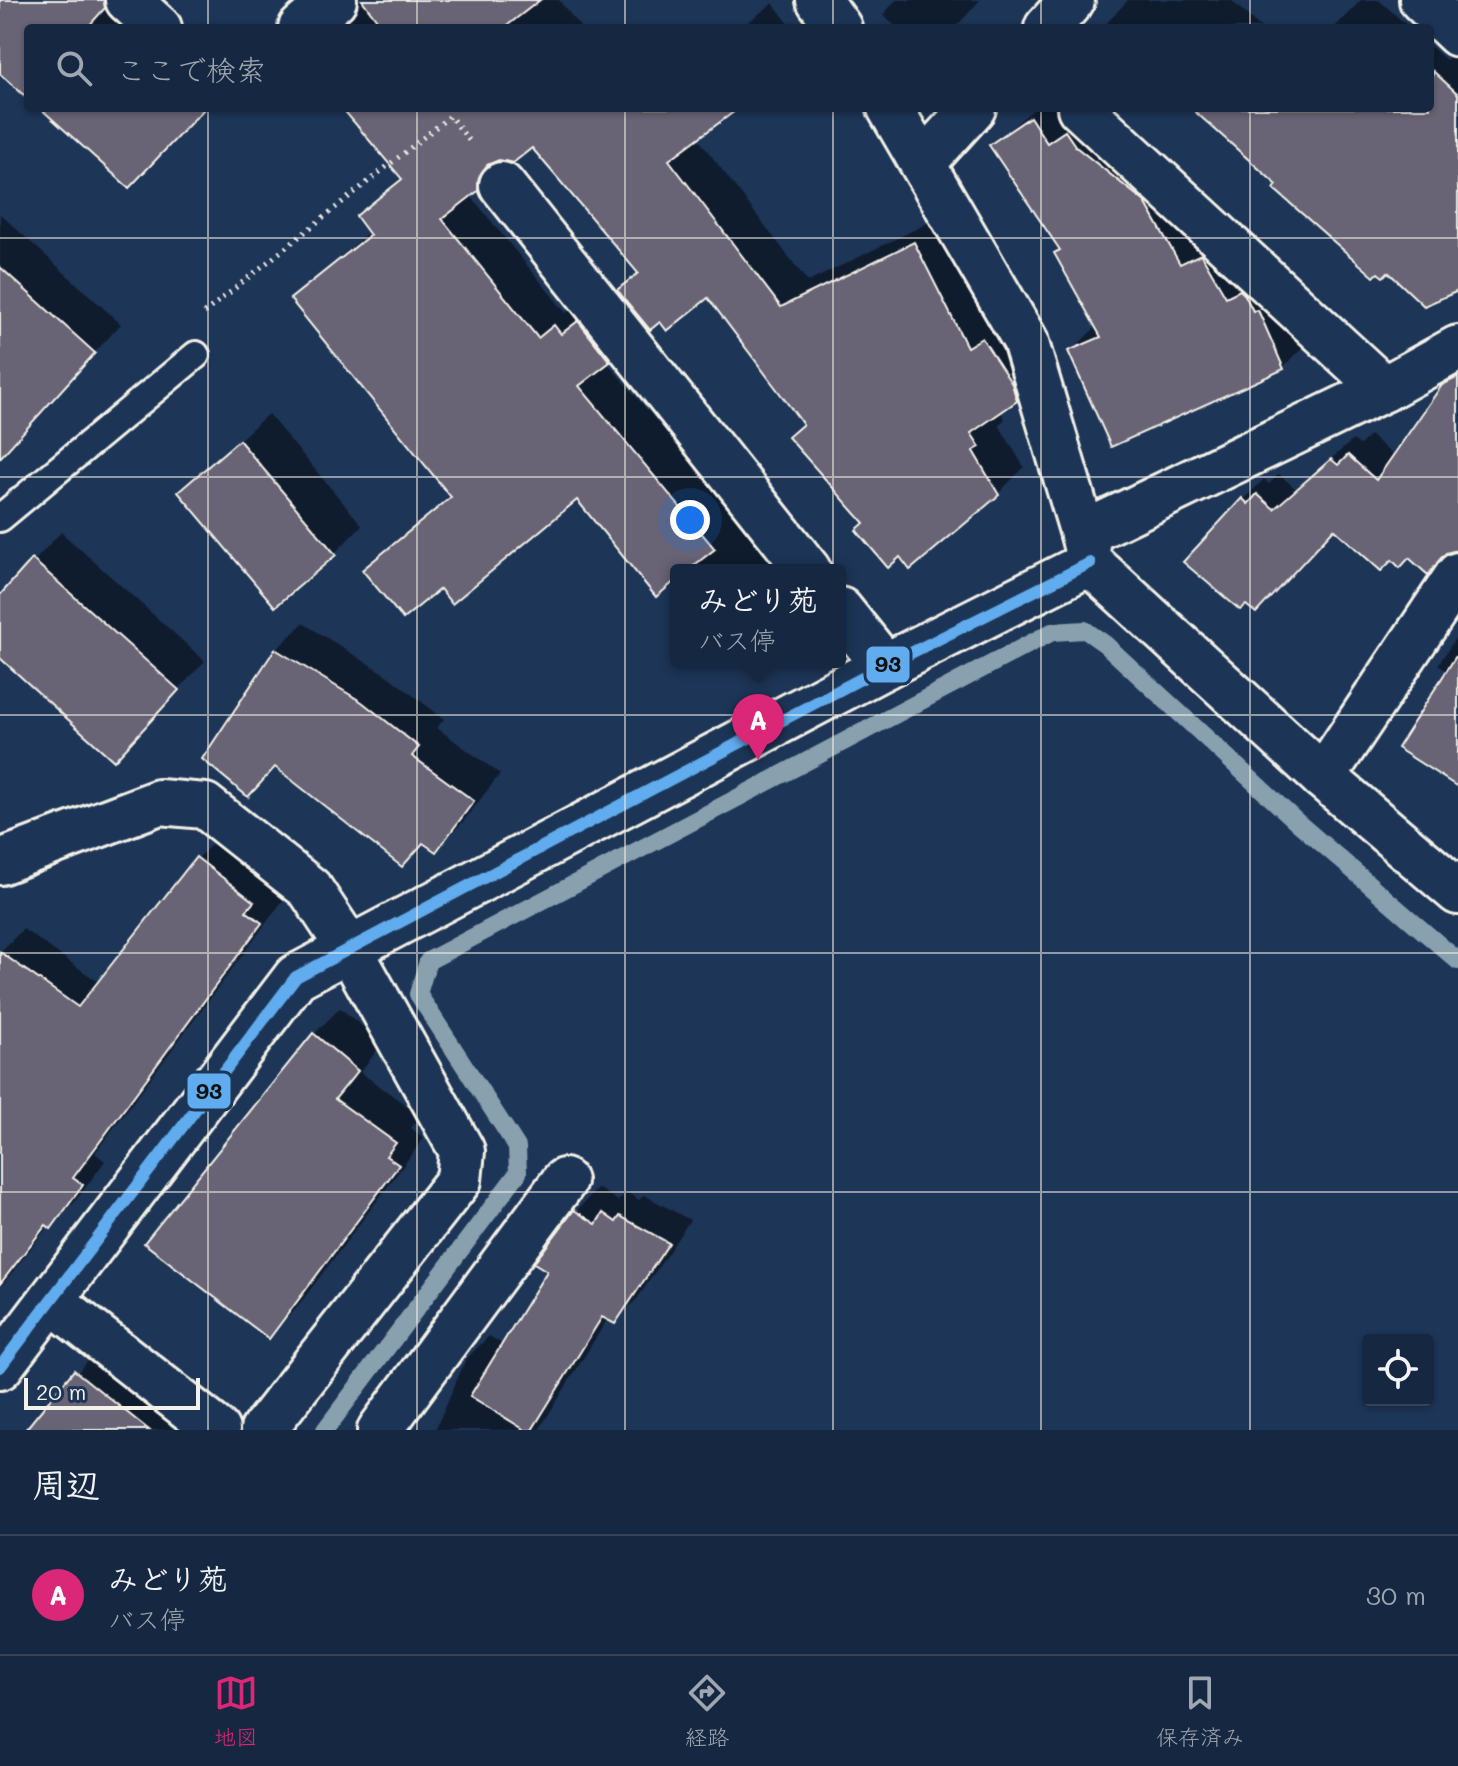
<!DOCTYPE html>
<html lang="ja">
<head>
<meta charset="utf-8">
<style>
  :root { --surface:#162841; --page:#23344c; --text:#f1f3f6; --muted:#9ea6b1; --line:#35445a; --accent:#db2777 }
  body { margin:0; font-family:Mali,"Klee One",sans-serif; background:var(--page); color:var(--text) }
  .controls { position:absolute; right:24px; bottom:24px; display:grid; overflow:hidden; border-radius:8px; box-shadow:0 2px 6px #0004 }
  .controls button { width:72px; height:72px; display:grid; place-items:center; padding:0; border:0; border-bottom:2px solid var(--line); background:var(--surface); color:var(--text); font:40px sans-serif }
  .scale { position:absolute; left:24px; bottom:20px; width:176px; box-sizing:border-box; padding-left:8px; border:4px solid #f4f1e8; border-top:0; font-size:22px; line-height:28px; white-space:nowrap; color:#f4f1e8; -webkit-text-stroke:6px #1d3557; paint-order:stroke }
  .you { position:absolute; left:690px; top:520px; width:28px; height:28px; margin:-20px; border:6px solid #fff; border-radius:50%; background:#1a73e8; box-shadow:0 0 0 12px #1a73e833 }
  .badge { display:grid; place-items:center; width:52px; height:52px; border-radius:50%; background:var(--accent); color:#fff; font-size:26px; font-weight:700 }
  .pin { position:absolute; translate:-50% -66px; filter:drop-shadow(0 2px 4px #0008) }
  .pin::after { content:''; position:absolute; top:42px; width:28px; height:24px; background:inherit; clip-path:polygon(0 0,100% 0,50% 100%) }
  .popup { position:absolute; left:670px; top:564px; width:176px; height:104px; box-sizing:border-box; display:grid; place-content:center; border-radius:8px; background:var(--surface); filter:drop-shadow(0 2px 6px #0005); font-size:26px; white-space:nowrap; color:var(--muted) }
  .popup b { font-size:30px; color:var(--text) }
  .popup::after { content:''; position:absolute; left:50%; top:100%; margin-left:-16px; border:16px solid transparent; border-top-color:var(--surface) }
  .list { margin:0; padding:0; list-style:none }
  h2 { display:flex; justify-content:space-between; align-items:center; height:104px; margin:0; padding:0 32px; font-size:34px }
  h2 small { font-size:26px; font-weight:400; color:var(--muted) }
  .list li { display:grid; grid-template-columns:52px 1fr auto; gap:24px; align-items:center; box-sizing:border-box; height:120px; padding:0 32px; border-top:2px solid var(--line) }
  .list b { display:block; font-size:30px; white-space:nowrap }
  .list p { margin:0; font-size:26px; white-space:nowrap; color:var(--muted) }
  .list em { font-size:26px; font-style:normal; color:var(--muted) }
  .icon { flex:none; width:44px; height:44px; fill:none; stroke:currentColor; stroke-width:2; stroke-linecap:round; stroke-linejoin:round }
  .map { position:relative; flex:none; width:1458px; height:1430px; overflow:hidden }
  .search { position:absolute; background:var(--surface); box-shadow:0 2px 6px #0004; left:24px; right:24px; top:24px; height:88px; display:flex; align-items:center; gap:20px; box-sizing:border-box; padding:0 28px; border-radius:8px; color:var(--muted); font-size:30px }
  .sheet { height:224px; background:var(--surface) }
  nav { display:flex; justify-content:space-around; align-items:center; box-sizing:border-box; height:112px; border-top:2px solid var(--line); background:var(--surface); font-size:22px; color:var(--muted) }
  nav a { display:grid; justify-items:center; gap:4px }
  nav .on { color:var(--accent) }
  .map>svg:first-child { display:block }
  .shadow { fill:#0007 }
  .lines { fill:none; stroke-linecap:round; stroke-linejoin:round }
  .stream { stroke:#89a1ae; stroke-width:18 }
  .building { fill:#686474; stroke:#f4f1e8; stroke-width:2 }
  .service-casing { stroke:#f4f1e8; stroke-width:32 }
  .minor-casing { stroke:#f4f1e8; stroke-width:50 }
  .tertiary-casing { stroke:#f4f1e8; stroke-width:50 }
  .path { stroke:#f4f1e8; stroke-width:5; stroke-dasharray:2 6; stroke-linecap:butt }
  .service { stroke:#1d3557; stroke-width:26 }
  .minor { stroke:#1d3557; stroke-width:44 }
  .tertiary { stroke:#1d3557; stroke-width:44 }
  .bus-1-casing { stroke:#1d3557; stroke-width:18 }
  .bus-1 { stroke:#60acee; stroke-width:12 }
  .grid { fill:none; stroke:#f4f1e8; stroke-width:2; stroke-opacity:0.55 }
  .line-badge { stroke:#1d3557; stroke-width:3 }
  .pale-badge-label { font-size:22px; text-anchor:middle; font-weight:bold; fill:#111 }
</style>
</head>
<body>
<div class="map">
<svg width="1458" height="1430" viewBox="0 0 1458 1430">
  <rect width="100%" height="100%" fill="#1d3557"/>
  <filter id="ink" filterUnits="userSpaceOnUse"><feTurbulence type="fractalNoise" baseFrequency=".0125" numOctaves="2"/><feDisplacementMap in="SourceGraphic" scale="16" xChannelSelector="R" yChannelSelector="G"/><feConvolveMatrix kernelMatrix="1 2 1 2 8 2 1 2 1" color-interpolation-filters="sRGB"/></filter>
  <g filter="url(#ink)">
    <!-- shadow -->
    <g class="shadow">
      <path d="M 0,0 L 125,0 L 155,28 L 28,28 L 28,94 L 0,68 Z"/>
      <path d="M 360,0 L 559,0 L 581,28 L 340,28 L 358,11 Z"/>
      <path d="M 896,0 L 980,0 L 955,28 L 897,28 L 883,15 Z"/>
      <path d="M 1128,0 L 1231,0 L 1261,28 L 1102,28 Z"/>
      <path d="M 1361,0 L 1379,0 L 1410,28 L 1334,28 Z"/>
      <path d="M 773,3 L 792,28 L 740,28 Z"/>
      <path d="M 1430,46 L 1446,60 L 1458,48 L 1458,289 L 1388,269 L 1280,185 L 1193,108 L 1430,108 Z"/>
      <path d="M 344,108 L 735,108 L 697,137 L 808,282 L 940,217 L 1042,373 L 1000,411 L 1005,419 L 999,425 L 1024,467 L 998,494 L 866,523 L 805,423 L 708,295 L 660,319 L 620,290 L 639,271 L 532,146 L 504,159 L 470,195 L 566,313 L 582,300 L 635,334 L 607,362 L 717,492 L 726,485 L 801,570 L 693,570 L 690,566 L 676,570 L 676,578 L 578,497 L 440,586 L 365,571 L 452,495 L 293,299 L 370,231 L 359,216 L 402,176 Z"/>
      <path d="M 1035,108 L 1063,108 L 1307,344 L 1283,367 L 1070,352 L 1097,326 L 1056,253 L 1061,249 L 991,145 Z"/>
      <path d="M 0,214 L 121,324 L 0,456 Z"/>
      <path d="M 1458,375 L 1458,549 L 1450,550 L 1428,572 L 1410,555 L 1393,557 L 1335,527 L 1277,590 L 1243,500 L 1264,479 L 1269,484 L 1279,474 L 1296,489 L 1353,440 L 1360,445 L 1370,435 L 1395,457 L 1439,393 Z"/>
      <path d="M 268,414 L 362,525 L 335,553 L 181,492 Z"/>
      <path d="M 61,532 L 205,661 L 114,759 L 0,656 L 0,598 Z"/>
      <path d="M 303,623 L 388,676 L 444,719 L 437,728 L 500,774 L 462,823 L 436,849 L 425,842 L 402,865 L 276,766 L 248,795 L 276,650 Z"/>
      <path d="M 1458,634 L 1458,784 L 1448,672 L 1438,665 Z"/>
      <path d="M 221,835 L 275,877 L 267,887 L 284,899 L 95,1153 L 105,1161 L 74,1203 L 49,1225 L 0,1288 L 0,952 L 23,929 L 100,983 L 198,858 Z"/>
      <path d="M 340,1008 L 383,1043 L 360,1072 L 421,1116 L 411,1128 L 424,1138 L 295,1310 L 269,1336 L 314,1034 Z"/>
      <path d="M 598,1188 L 618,1201 L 627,1192 L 639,1200 L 644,1195 L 690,1220 L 637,1299 L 614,1322 L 608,1318 L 539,1430 L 435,1430 L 466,1359 L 489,1336 L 504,1345 L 550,1271 L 537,1262 L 576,1211 Z"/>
      <path d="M 102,1345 L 183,1410 L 169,1426 L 175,1430 L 26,1430 Z"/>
    </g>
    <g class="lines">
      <!-- stream -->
      <path class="stream" d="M 325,1430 L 518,1173 L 517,1147 L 418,994 L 428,961 L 1052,632 L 1085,630 L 1105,644 L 1296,821 L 1458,961"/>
    </g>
    <!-- building -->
    <g class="building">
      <path d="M 0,0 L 104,0 L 105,8 L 87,28 L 28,28 L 26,97 L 0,74 Z"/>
      <path d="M 362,0 L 540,0 L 504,28 L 383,28 Z"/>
      <path d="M 1433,71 L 1458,94 L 1458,291 L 1424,306 L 1388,272 L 1383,277 L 1378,273 L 1374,277 L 1274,189 L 1277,185 L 1191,108 L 1430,108 Z"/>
      <path d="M 40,108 L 205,108 L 129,188 Z"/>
      <path d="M 342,108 L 739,108 L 669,160 L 781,307 L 914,242 L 967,347 L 982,338 L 1012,384 L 1017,401 L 971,433 L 980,447 L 973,451 L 999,495 L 910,570 L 900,557 L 888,568 L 856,530 L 864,523 L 788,437 L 803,424 L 708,298 L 667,331 L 660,322 L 650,330 L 617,290 L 638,273 L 532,148 L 513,163 L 499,160 L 487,165 L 479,177 L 478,191 L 442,219 L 538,338 L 554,325 L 561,334 L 578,321 L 610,362 L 579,386 L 715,549 L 688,570 L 676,570 L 676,580 L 656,597 L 577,500 L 452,604 L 440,589 L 403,619 L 362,570 L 451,497 L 290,299 L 370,235 L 356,216 L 402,179 Z"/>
      <path d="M 1030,117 L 1047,143 L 1065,131 L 1076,147 L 1145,202 L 1180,264 L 1201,254 L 1226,297 L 1240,290 L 1245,295 L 1253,311 L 1258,310 L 1284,369 L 1111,447 L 1068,351 L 1101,337 L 1054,253 L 1060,250 L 989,145 Z"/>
      <path d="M 0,267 L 95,353 L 0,458 Z"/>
      <path d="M 1458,377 L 1458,550 L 1446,553 L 1428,575 L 1409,558 L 1400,568 L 1392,560 L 1381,571 L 1334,529 L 1256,613 L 1246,605 L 1240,610 L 1183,562 L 1242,498 L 1248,504 L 1257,494 L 1274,509 L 1331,459 L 1338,465 L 1348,455 L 1376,480 L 1442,385 Z"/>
      <path d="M 239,440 L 336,555 L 275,607 L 178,492 Z"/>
      <path d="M 32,559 L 179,690 L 114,761 L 0,658 L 0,595 Z"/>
      <path d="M 275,649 L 362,702 L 419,747 L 412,756 L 474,801 L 436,852 L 423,843 L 402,867 L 275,767 L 248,797 L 202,759 Z"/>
      <path d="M 1458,653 L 1458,787 L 1397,748 Z"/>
      <path d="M 196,857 L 254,902 L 246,911 L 262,923 L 73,1178 L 83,1185 L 51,1229 L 46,1225 L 0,1284 L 0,952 L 78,1007 Z"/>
      <path d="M 313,1033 L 358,1071 L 335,1099 L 396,1143 L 386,1156 L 399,1165 L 269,1339 L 144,1243 Z"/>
      <path d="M 574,1210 L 596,1224 L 603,1213 L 616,1222 L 620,1216 L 669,1243 L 615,1324 L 602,1317 L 532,1430 L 525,1430 L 470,1396 L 547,1271 L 534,1263 Z"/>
      <path d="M 74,1370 L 149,1430 L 25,1430 Z"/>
    </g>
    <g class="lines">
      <defs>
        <path id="service" d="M 0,518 L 196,355"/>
        <g id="minor">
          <path d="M 128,0 L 159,28"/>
          <path d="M 819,0 L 839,28"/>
          <path d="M 1422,0 L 1458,34"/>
          <path d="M 301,28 L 334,0"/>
          <path d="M 1047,28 L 1072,0"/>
          <path d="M 890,108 L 1025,340 L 1083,534 L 1384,389 L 1458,348"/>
          <path d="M 1080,108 L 1384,389"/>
          <path d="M 923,163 L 973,108"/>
          <path d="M 502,185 L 808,570"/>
          <path d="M 840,610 L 885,666"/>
          <path d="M 1323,777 L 1458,575"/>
          <path d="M 0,862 L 159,802 L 205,806 L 310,889 L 349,948 L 462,1151 L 459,1180 L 263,1430"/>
          <path d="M 51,1300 L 217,1430"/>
          <path d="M 0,1367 L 296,977 L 885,666 L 1090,563"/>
          <path d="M 380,1430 L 564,1181"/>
        </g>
        <path id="tertiary" d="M 1083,534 L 1090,563 L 1323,777 L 1458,892"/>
      </defs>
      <!-- service casing -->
      <use href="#service" class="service-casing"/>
      <!-- minor casing -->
      <use href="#minor" class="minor-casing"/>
      <!-- tertiary casing -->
      <use href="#tertiary" class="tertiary-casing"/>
      <!-- path -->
      <path class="path" d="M 204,313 L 450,116 L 471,143"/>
      <!-- service -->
      <use href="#service" class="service"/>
      <!-- minor -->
      <use href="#minor" class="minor"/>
      <!-- tertiary -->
      <use href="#tertiary" class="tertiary"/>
      <defs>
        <path id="bus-1" d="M 0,1367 L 296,977 L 885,666 L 1090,563"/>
      </defs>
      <!-- bus-1 casing -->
      <use href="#bus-1" class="bus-1-casing"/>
      <!-- bus-1 -->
      <use href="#bus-1" class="bus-1"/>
    </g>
  </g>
  <!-- grid -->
  <path class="grid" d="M 208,0 L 208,28M 417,0 L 417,28M 625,0 L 625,28M 833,0 L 833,28M 1041,0 L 1041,28M 1250,0 L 1250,28M 208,108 L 208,1430M 417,108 L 417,1430M 625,108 L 625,1430M 833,108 L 833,1430M 1041,108 L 1041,1430M 1250,108 L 1250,1430M 0,238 L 1458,238M 0,477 L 1458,477M 0,715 L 1458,715M 0,953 L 1458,953M 0,1192 L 1458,1192"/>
  <g class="line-badge">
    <rect x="865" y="645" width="46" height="39" rx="8" fill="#60acee"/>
    <rect x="186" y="1072" width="46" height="38" rx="8" fill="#60acee"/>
  </g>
  <g class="pale-badge-label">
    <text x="888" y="672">93</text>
    <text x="209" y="1099">93</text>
  </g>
</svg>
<div class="controls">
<button><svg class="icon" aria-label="locate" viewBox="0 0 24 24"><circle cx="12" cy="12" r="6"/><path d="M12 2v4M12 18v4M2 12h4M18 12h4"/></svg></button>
</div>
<div class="scale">20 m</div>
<div class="you"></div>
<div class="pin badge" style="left:758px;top:760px">A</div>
<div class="popup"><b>みどり苑</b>バス停</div>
<div class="search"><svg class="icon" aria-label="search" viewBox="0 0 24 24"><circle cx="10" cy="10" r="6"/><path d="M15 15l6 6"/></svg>ここで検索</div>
</div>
<section class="sheet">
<h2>周辺<small></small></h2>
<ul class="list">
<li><span class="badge">A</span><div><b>みどり苑</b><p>バス停</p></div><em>30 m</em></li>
</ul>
</section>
<nav>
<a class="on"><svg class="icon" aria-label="map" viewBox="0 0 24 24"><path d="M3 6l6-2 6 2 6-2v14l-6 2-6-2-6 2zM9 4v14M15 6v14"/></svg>地図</a>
<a><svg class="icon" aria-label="directions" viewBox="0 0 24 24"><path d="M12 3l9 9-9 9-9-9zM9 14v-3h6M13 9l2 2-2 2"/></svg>経路</a>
<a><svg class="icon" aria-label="saved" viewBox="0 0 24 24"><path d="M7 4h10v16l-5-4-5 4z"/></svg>保存済み</a>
</nav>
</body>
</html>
